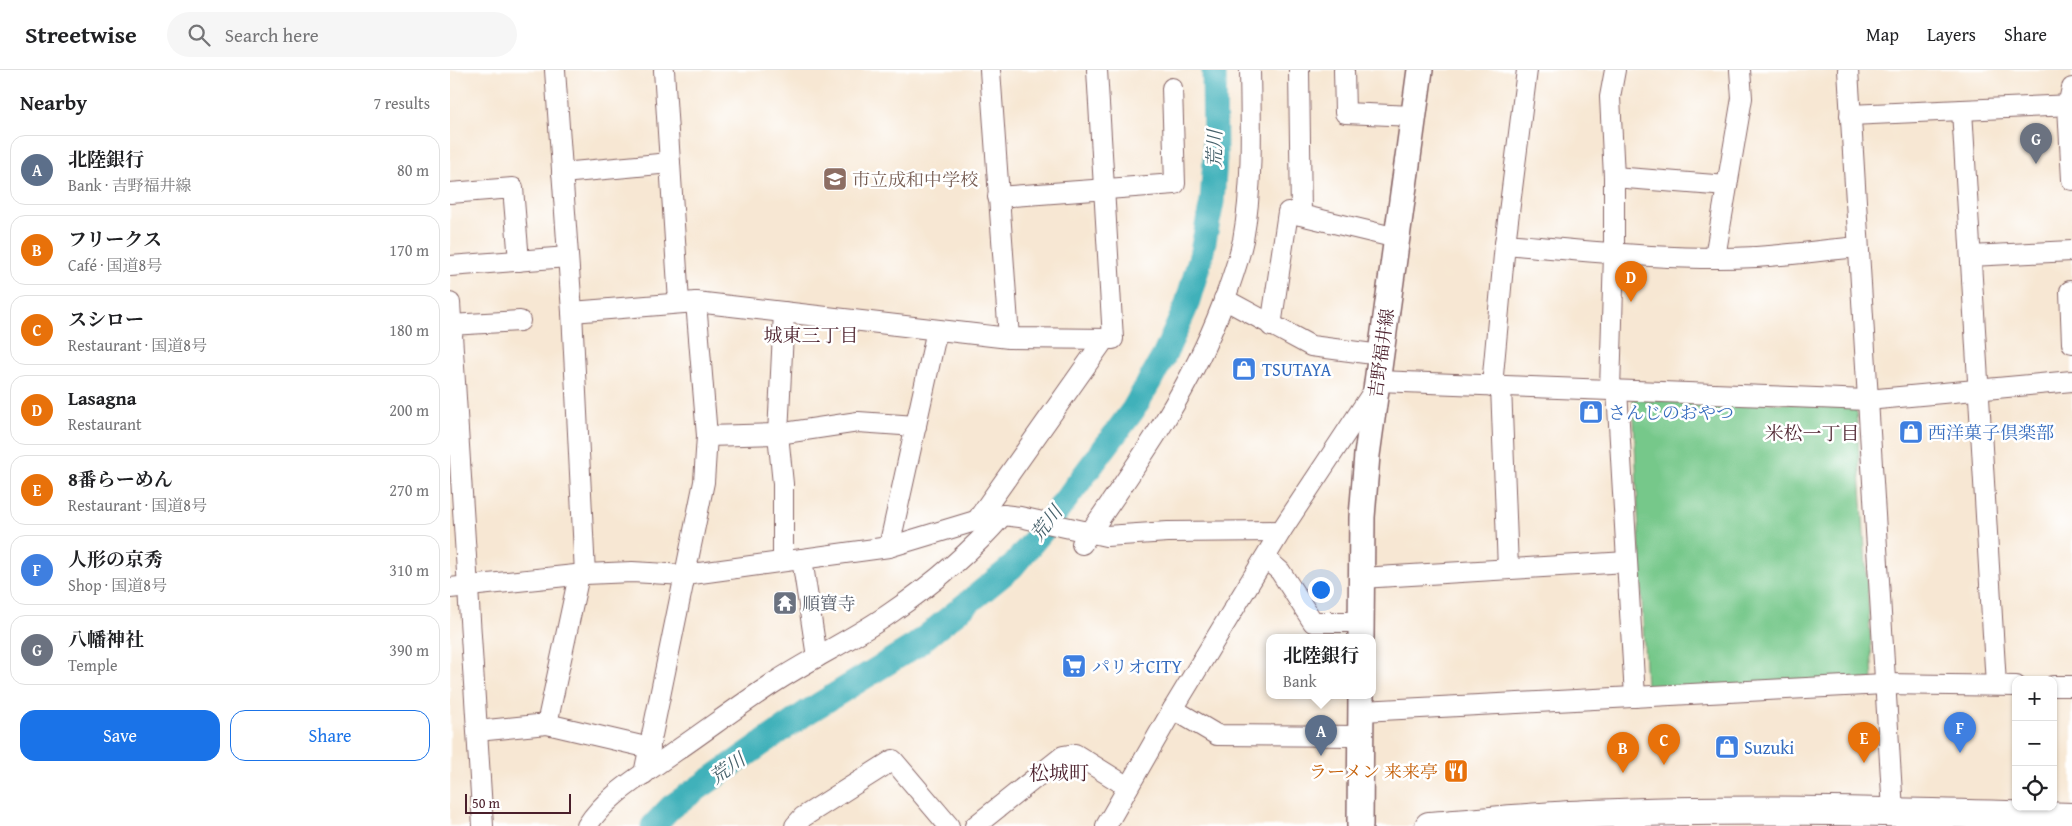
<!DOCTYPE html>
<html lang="en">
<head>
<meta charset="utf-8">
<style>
  :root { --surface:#fff; --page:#f6f6f6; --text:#202124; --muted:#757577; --line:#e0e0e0; --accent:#1a73e8 }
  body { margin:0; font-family:"Gentium Book Plus","Noto Serif JP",serif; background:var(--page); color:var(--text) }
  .controls { position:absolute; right:15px; bottom:15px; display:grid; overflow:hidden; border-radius:10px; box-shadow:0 1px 4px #0004 }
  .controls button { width:45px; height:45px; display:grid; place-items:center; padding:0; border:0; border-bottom:1px solid var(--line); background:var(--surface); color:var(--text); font:25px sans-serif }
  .scale { position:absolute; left:15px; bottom:12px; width:106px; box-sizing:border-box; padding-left:5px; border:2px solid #4a1f2b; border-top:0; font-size:14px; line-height:18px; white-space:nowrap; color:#4a1f2b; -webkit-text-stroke:4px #fff; paint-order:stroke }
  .you { position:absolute; left:870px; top:519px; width:18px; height:18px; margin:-12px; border:4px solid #fff; border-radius:50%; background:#1a73e8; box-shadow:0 0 0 8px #1a73e833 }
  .badge { display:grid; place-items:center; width:32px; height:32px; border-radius:50%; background:var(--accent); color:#fff; font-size:16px; font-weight:700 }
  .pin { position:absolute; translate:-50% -41px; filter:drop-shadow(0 1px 2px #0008) }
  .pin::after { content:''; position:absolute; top:26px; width:18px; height:15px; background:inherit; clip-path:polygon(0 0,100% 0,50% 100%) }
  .popup { position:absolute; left:816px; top:564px; width:110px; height:65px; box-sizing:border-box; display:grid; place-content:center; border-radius:10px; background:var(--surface); filter:drop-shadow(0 1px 4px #0005); font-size:16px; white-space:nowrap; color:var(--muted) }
  .popup b { font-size:19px; color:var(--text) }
  .popup::after { content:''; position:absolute; left:50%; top:100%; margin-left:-10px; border:10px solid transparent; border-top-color:var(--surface) }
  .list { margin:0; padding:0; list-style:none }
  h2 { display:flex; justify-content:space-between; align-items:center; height:65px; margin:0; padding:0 20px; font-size:21px }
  h2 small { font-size:16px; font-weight:400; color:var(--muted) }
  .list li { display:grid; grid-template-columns:32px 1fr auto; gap:15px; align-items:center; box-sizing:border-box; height:70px; margin:0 10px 10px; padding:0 10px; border:1px solid var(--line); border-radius:15px }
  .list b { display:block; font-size:19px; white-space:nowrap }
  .list p { margin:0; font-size:16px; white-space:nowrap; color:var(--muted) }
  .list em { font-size:16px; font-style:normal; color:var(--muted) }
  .actions { display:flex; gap:10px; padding:15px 20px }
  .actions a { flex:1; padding:11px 0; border:1px solid var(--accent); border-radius:15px; text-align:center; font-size:18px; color:var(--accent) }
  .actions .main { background:var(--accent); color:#fff }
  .icon { flex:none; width:28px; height:28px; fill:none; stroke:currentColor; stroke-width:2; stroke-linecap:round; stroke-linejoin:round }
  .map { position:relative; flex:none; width:1622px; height:756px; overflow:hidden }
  header { display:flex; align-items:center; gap:30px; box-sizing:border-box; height:70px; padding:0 25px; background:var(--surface); border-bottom:1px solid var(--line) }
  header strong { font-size:24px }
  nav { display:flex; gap:28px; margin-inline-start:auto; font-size:18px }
  .search { width:350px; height:45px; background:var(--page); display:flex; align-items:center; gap:12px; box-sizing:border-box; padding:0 18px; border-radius:28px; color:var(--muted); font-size:19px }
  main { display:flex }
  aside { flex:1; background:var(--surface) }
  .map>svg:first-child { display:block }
  .green { fill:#76c88a; stroke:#60745a }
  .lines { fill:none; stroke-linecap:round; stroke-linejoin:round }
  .river { stroke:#41b1ba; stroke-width:25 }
  .minor-casing { stroke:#876566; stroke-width:22 }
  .major-casing { stroke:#876566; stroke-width:28 }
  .highway-casing { stroke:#876566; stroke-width:30 }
  .minor { stroke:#fff; stroke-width:20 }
  .major { stroke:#fff; stroke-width:25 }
  .highway { stroke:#fff; stroke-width:28 }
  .labels { text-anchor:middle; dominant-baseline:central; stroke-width:5; stroke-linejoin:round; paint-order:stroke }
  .education-label { font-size:18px; fill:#785e54; stroke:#fff; text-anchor:start }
  .street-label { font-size:18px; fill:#4a1f2b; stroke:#fff }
  .shop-label { font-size:18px; fill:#366cbe; stroke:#fff; text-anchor:start }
  .worship-label { font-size:18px; fill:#5b616d; stroke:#fff; text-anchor:start }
  .food-label { font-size:18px; fill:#c56008; stroke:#fff; text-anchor:end }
  .water-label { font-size:19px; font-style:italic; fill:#46616b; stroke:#fff }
  .neighbourhood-label { font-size:19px; fill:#4a1f2b; stroke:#fff }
  .quarter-label { font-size:20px; fill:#4a1f2b; stroke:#fff }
</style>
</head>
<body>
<header>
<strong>Streetwise</strong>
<div class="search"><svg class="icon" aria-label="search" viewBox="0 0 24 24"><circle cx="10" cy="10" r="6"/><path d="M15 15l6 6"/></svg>Search here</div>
<nav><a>Map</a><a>Layers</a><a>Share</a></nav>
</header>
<main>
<aside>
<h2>Nearby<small>7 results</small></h2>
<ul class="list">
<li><span class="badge" style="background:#5c6f8a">A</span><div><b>北陸銀行</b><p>Bank · 吉野福井線</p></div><em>80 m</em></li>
<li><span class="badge" style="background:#e8710a">B</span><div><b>フリークス</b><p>Café · 国道8号</p></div><em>170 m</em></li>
<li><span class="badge" style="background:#e8710a">C</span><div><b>スシロー</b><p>Restaurant · 国道8号</p></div><em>180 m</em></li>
<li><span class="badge" style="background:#e8710a">D</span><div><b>Lasagna</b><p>Restaurant</p></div><em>200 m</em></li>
<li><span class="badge" style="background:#e8710a">E</span><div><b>8番らーめん</b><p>Restaurant · 国道8号</p></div><em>270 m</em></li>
<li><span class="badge" style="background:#3f7fe0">F</span><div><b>人形の京秀</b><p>Shop · 国道8号</p></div><em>310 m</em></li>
<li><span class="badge" style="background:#6b7280">G</span><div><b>八幡神社</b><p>Temple</p></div><em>390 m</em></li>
</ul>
<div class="actions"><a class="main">Save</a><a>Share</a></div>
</aside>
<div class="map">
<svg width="1622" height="756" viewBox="0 0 1622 756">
  <rect width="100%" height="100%" fill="#fff"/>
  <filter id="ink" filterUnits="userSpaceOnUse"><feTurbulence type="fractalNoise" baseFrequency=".02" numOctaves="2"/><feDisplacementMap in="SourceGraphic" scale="10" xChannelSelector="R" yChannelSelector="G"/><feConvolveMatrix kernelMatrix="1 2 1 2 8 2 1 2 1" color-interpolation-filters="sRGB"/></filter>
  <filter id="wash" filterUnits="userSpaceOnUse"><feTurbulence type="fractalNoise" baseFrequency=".0096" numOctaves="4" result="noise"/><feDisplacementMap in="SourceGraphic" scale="20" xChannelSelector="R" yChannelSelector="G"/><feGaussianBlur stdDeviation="1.12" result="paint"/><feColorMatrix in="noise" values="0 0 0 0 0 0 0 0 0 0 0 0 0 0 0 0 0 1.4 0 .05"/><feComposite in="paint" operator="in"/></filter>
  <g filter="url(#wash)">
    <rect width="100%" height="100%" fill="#f7e7d3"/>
    <!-- green -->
    <path class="green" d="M 1183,328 L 1406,336 L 1423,609 L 1196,620 Z"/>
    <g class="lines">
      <!-- river -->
      <path class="river" d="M 203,756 L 221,737 L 356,643 L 466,575 L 562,497 L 593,460 L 683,340 L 714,286 L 736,237 L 751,186 L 762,132 L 765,88 L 764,0"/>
    </g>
  </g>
  <g filter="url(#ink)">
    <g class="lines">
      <defs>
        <g id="minor">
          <path d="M 105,0 L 122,242 L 135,504"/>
          <path d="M 214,0 L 229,232"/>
          <path d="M 540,0 L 559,268"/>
          <path d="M 849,0 L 851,145"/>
          <path d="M 894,0 L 895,43 L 963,46"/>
          <path d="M 1398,0 L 1443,741"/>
          <path d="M 1622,18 L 1618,36 L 1622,110"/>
          <path d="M 1512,40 L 1546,615"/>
          <path d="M 1400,45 L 1622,35"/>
          <path d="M 112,103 L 220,93"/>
          <path d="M 1164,107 L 1277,116"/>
          <path d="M 0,123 L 63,118 L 69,191"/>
          <path d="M 548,127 L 725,114 L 722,18"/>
          <path d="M 1055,174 C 1137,181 1223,191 1306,187 C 1340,185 1374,180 1408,177"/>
          <path d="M 1521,186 L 1622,181"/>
          <path d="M 1265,187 L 1292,28 L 1290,0"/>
          <path d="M 0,196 L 118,187"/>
          <path d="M 1620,221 L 1622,273"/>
          <path d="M 774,229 L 861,276 L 931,285"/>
          <path d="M 0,233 L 33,756"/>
          <path d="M 122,242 L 246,232 L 559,268 L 663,269 L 647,0"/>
          <path d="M 0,255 L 70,251"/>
          <path d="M 821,256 L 838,142 L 947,168"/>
          <path d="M 928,311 L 1417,330 L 1622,311"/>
          <path d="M 1042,316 L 1055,174 L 1077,0"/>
          <path d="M 1051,316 L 1058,499"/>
          <path d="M 1160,320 L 1164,183 L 1164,107 L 1160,27 L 1165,0"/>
          <path d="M 1167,320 L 1185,627"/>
          <path d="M 257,366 L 328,364 L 408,352 L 466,356"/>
          <path d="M 527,450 L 654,270"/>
          <path d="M 632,474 C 686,396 738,325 772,236 C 780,215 788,193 793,170 C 803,115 801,57 800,0"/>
          <path d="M 439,477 L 487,260"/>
          <path d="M 815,488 L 830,501 L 863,552 L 911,552"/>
          <path d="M 352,489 L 367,587"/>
          <path d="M 333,491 L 333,414 L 328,364 L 334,242"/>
          <path d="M 911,508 L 1177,492"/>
          <path d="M 0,518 L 135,504 L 182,502 L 235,505 L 439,477 L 535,448 L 553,445 L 570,447 L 656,466 L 718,462 L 831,461"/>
          <path d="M 1603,616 L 1622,616"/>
          <path d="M 723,639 L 767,665 L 911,666"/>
          <path d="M 912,641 L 1434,614 L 1566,616"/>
          <path d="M 97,654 L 129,505"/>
          <path d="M 27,661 L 97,654 L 200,678"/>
          <path d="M 194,704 L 254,412 L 257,366 L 246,232"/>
          <path d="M 137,756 C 157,724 196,703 226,681 C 258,659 290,635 322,614 C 361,588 404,569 442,542 C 483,514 521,482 553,445"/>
          <path d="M 345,756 L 353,747 L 443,690 L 499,756"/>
          <path d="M 525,756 L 613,686 L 625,684 L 678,717"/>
          <path d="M 656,756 L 723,639 L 831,461 L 925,319"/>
        </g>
        <g id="major">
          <path d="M 911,567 L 912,447 L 917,385 L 970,0"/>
          <path d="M 910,756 L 911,625"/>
        </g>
        <path id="highway" d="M 979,756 C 1033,752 1088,746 1142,744 C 1302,737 1462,742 1622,747"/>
      </defs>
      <!-- minor casing -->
      <use href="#minor" class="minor-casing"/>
      <!-- major casing -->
      <use href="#major" class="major-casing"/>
      <!-- highway casing -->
      <use href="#highway" class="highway-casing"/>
      <!-- minor -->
      <use href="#minor" class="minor"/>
      <!-- major -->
      <use href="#major" class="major"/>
      <!-- highway -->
      <use href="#highway" class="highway"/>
    </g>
  </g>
  <!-- icons -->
  <defs>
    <symbol id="school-square" viewBox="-11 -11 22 22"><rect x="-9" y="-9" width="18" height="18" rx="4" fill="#8d6e63" stroke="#fff"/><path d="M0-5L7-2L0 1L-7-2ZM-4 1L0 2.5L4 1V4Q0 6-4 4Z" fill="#fff"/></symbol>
    <symbol id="shop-square" viewBox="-11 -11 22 22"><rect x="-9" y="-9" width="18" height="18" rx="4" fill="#3f7fe0" stroke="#fff"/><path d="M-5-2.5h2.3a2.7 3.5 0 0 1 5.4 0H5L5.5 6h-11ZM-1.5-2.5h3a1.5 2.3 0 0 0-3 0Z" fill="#fff"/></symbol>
    <symbol id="temple-square" viewBox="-11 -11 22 22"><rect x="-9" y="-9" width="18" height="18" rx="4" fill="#6b7280" stroke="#fff"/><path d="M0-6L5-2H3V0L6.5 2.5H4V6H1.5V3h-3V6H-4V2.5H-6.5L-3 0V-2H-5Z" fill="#fff"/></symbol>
    <symbol id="supermarket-square" viewBox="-11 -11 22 22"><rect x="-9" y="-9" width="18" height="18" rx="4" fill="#3f7fe0" stroke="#fff"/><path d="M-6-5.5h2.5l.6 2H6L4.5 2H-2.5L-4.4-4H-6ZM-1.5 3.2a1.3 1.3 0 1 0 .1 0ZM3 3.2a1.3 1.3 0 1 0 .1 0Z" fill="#fff"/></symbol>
    <symbol id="restaurant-square" viewBox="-11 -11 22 22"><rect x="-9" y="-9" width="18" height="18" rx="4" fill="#e8710a" stroke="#fff"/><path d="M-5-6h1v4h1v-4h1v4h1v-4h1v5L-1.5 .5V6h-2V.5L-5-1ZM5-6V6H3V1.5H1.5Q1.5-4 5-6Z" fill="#fff"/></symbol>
  </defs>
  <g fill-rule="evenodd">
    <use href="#school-square" x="371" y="95" width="28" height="28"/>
    <use href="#shop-square" x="780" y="285" width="28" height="28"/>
    <use href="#shop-square" x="1127" y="328" width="28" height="28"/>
    <use href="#shop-square" x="1447" y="348" width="28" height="28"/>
    <use href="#temple-square" x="321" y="519" width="28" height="28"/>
    <use href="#supermarket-square" x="610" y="582" width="28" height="28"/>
    <use href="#shop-square" x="1263" y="663" width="28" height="28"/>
    <use href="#restaurant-square" x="992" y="687" width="28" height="28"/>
  </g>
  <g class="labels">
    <!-- education labels -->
    <g class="education-label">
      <text x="402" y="109">市立成和中学校</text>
    </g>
    <!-- street labels -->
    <g class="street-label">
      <text transform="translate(931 283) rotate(-82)">吉野福井線</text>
    </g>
    <!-- shop labels -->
    <g class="shop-label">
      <text x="812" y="299">TSUTAYA</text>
      <text x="1158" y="342">さんじのおやつ</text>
      <text x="1478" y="362">西洋菓子倶楽部</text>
      <text x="642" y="596">パリオCITY</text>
      <text x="1294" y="677">Suzuki</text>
    </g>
    <!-- worship labels -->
    <g class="worship-label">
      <text x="352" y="533">順寶寺</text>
    </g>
    <!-- food labels -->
    <g class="food-label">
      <text x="988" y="701">ラーメン 来来亭</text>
    </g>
    <!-- water labels -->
    <g class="water-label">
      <text transform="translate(764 79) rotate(-89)">荒川</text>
      <text transform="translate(596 453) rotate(-52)">荒川</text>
      <text transform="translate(277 698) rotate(-35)">荒川</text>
    </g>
    <!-- neighbourhood labels -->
    <g class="neighbourhood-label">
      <text x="361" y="265">城東三丁目</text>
      <text x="1362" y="363">米松一丁目</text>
    </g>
    <!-- quarter labels -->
    <g class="quarter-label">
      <text x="609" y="702">松城町</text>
    </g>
  </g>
</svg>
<div class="controls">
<button>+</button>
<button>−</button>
<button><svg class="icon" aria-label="locate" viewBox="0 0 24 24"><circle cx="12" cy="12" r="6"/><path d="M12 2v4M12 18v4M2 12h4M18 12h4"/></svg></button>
</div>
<div class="scale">50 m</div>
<div class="you"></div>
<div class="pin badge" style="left:871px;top:686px;background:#5c6f8a">A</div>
<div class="popup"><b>北陸銀行</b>Bank</div>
<div class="pin badge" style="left:1173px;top:703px;background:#e8710a">B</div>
<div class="pin badge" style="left:1214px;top:695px;background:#e8710a">C</div>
<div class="pin badge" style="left:1181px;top:232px;background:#e8710a">D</div>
<div class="pin badge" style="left:1414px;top:693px;background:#e8710a">E</div>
<div class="pin badge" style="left:1510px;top:683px;background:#3f7fe0">F</div>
<div class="pin badge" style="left:1586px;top:94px;background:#6b7280">G</div>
</div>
</main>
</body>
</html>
